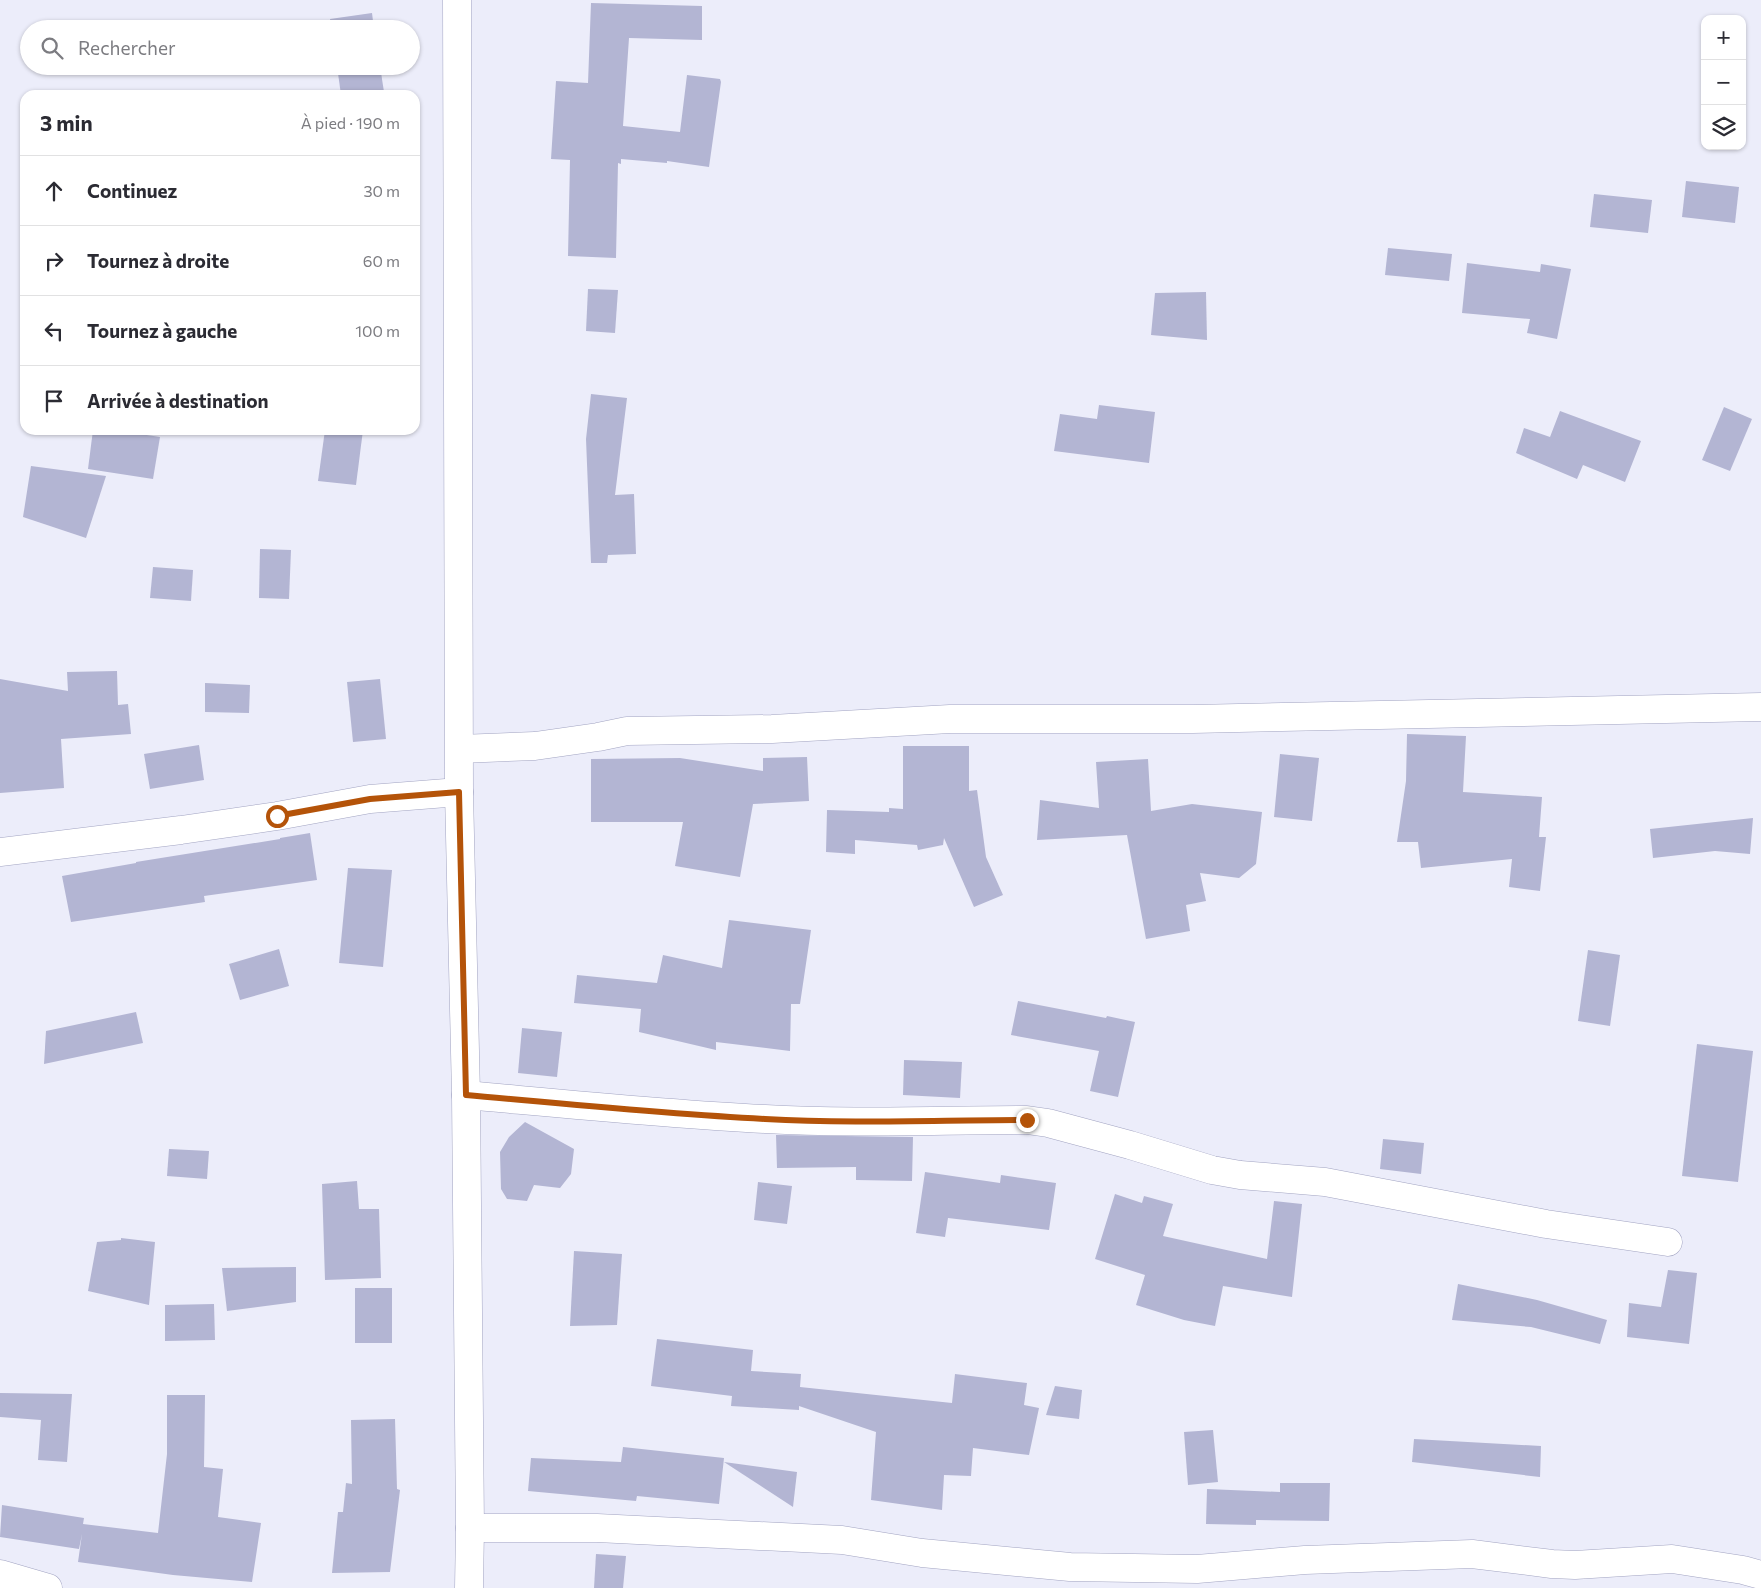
<!DOCTYPE html>
<html lang="fr">
<head>
<meta charset="utf-8">
<style>
  :root { --surface:#fff; --page:#f7f7f7; --text:#2b2b33; --muted:#7c7c81; --line:#e1e1e2 }
  body { margin:0; font-family:Commissioner,sans-serif; background:var(--page); color:var(--text) }
  .controls { position:absolute; right:15px; top:15px; display:grid; overflow:hidden; border-radius:10px; box-shadow:0 1px 4px #0004 }
  .controls button { width:45px; height:45px; display:grid; place-items:center; padding:0; border:0; border-bottom:1px solid var(--line); background:var(--surface); color:var(--text); font:25px sans-serif }
  .stop { position:absolute; width:15px; height:15px; margin:-11px; border:4px solid #b45309; border-radius:50%; background:#fff }
  .stop.end { background:#b45309; border-color:#fff; box-shadow:0 1px 5px #0008 }
  .list { margin:0; padding:0; list-style:none }
  h2 { display:flex; justify-content:space-between; align-items:center; height:65px; margin:0; padding:0 20px; font-size:21px }
  h2 small { font-size:16px; font-weight:400; color:var(--muted) }
  .list li { display:grid; grid-template-columns:32px 1fr auto; gap:15px; align-items:center; box-sizing:border-box; height:70px; padding:0 20px; border-top:1px solid var(--line) }
  .list b { display:block; font-size:19px; white-space:nowrap }
  .list em { font-size:16px; font-style:normal; color:var(--muted) }
  .icon { flex:none; width:28px; height:28px; fill:none; stroke:currentColor; stroke-width:2; stroke-linecap:round; stroke-linejoin:round }
  .map { position:relative; flex:none; width:1761px; height:1588px; overflow:hidden }
  .search { position:absolute; background:var(--surface); box-shadow:0 1px 4px #0004; left:20px; top:20px; width:400px; height:55px; display:flex; align-items:center; gap:12px; box-sizing:border-box; padding:0 18px; border-radius:28px; color:var(--muted); font-size:19px }
  .panel { position:absolute; background:var(--surface); box-shadow:0 1px 4px #0004; left:20px; top:90px; width:400px; height:345px; border-radius:15px }
  .map>svg:first-child { display:block }
  .building { fill:#b3b5d3 }
  .lines { fill:none; stroke-linecap:round; stroke-linejoin:round }
  .street-casing { stroke:#a2a4c2; stroke-width:29 }
  .primary-casing { stroke:#a2a4c2; stroke-width:29 }
  .street { stroke:#fff; stroke-width:28 }
  .primary { stroke:#fff; stroke-width:28 }
  .route { stroke:#b45309; stroke-width:6 }
</style>
</head>
<body>
<div class="map">
<svg width="1761" height="1588" viewBox="0 0 1761 1588">
  <rect width="100%" height="100%" fill="#ecedfa"/>
  <!-- building -->
  <g class="building">
    <path d="M 591,3 L 702,6 L 702,40 L 629,38 L 623,126 L 680,132 L 687,75 L 720,79 L 721,82 L 709,167 L 667,161 L 667,163 L 621,159 L 621,164 L 618,163 L 616,258 L 568,256 L 570,160 L 551,159 L 556,81 L 588,83 Z"/>
    <path d="M 372,13 L 374,29 L 332,29 L 330,19 Z"/>
    <path d="M 337,66 L 380,66 L 384,92 L 363,95 L 341,95 Z"/>
    <path d="M 1686,181 L 1739,187 L 1735,223 L 1682,217 Z"/>
    <path d="M 1594,194 L 1652,200 L 1648,233 L 1590,227 Z"/>
    <path d="M 1388,248 L 1452,254 L 1449,281 L 1385,275 Z"/>
    <path d="M 1467,263 L 1540,272 L 1541,264 L 1571,269 L 1557,339 L 1527,333 L 1530,319 L 1462,313 Z"/>
    <path d="M 588,289 L 618,290 L 615,333 L 586,331 Z"/>
    <path d="M 1206,292 L 1207,340 L 1151,335 L 1155,293 Z"/>
    <path d="M 591,394 L 627,398 L 615,495 L 634,494 L 636,554 L 608,555 L 607,563 L 591,563 L 586,439 Z"/>
    <path d="M 1099,405 L 1155,412 L 1149,463 L 1054,451 L 1060,414 L 1097,419 Z"/>
    <path d="M 1724,407 L 1752,419 L 1730,471 L 1702,460 Z"/>
    <path d="M 1560,411 L 1641,441 L 1625,482 L 1583,465 L 1577,479 L 1516,453 L 1524,428 L 1550,437 Z"/>
    <path d="M 93,430 L 114,430 L 160,437 L 153,479 L 88,469 Z"/>
    <path d="M 325,430 L 363,430 L 356,485 L 318,481 Z"/>
    <path d="M 31,466 L 106,476 L 86,538 L 23,517 Z"/>
    <path d="M 260,549 L 291,550 L 289,599 L 259,598 Z"/>
    <path d="M 153,567 L 193,570 L 191,601 L 150,598 Z"/>
    <path d="M 117,671 L 118,705 L 128,704 L 131,734 L 61,739 L 64,788 L 0,793 L 0,679 L 68,691 L 67,672 Z"/>
    <path d="M 380,679 L 386,739 L 353,742 L 347,682 Z"/>
    <path d="M 205,683 L 250,685 L 249,713 L 205,712 Z"/>
    <path d="M 1407,734 L 1466,736 L 1463,792 L 1542,797 L 1539,837 L 1546,837 L 1540,891 L 1509,887 L 1512,859 L 1421,868 L 1418,842 L 1397,842 L 1406,781 Z"/>
    <path d="M 199,745 L 204,780 L 150,789 L 144,754 Z"/>
    <path d="M 903,746 L 969,746 L 969,791 L 977,790 L 986,857 L 1003,895 L 974,907 L 944,838 L 943,845 L 918,850 L 917,845 L 855,840 L 855,854 L 826,852 L 827,810 L 889,812 L 889,808 L 903,809 Z"/>
    <path d="M 1280,754 L 1319,758 L 1312,821 L 1274,817 Z"/>
    <path d="M 807,757 L 809,801 L 753,804 L 740,877 L 675,866 L 683,822 L 591,822 L 591,759 L 680,758 L 763,771 L 763,758 Z"/>
    <path d="M 1148,759 L 1151,811 L 1192,804 L 1262,812 L 1256,864 L 1239,878 L 1200,873 L 1206,901 L 1186,905 L 1190,931 L 1146,939 L 1127,835 L 1037,840 L 1040,800 L 1099,808 L 1096,762 Z"/>
    <path d="M 1753,818 L 1750,854 L 1715,851 L 1653,858 L 1650,829 Z"/>
    <path d="M 310,833 L 317,880 L 204,896 L 205,902 L 71,922 L 62,876 L 136,863 L 136,862 L 280,839 L 280,838 Z"/>
    <path d="M 348,868 L 392,870 L 383,967 L 339,963 Z"/>
    <path d="M 729,920 L 811,930 L 800,1004 L 791,1004 L 790,1051 L 716,1042 L 716,1050 L 639,1032 L 641,1009 L 574,1003 L 577,975 L 657,983 L 663,955 L 722,968 Z"/>
    <path d="M 279,949 L 289,986 L 240,1000 L 229,964 Z"/>
    <path d="M 1588,950 L 1620,955 L 1610,1026 L 1578,1021 Z"/>
    <path d="M 1018,1001 L 1106,1018 L 1107,1016 L 1135,1022 L 1118,1097 L 1090,1091 L 1099,1051 L 1011,1035 Z"/>
    <path d="M 136,1012 L 143,1043 L 44,1064 L 46,1031 Z"/>
    <path d="M 522,1028 L 562,1032 L 557,1077 L 518,1073 Z"/>
    <path d="M 1697,1044 L 1753,1051 L 1738,1182 L 1682,1176 Z"/>
    <path d="M 904,1060 L 962,1062 L 960,1098 L 903,1095 Z"/>
    <path d="M 525,1122 L 574,1149 L 571,1174 L 560,1188 L 534,1185 L 527,1201 L 507,1199 L 501,1189 L 500,1152 L 509,1137 Z"/>
    <path d="M 776,1135 L 913,1137 L 912,1181 L 856,1180 L 856,1167 L 777,1168 Z"/>
    <path d="M 1383,1139 L 1424,1143 L 1421,1174 L 1380,1169 Z"/>
    <path d="M 169,1149 L 209,1151 L 207,1179 L 167,1176 Z"/>
    <path d="M 925,1172 L 1000,1183 L 1001,1175 L 1056,1183 L 1049,1230 L 948,1218 L 945,1237 L 916,1233 Z"/>
    <path d="M 357,1181 L 359,1209 L 379,1209 L 381,1278 L 325,1280 L 322,1184 Z"/>
    <path d="M 758,1182 L 792,1186 L 787,1224 L 754,1220 Z"/>
    <path d="M 1115,1194 L 1142,1203 L 1144,1196 L 1173,1204 L 1163,1236 L 1267,1259 L 1274,1201 L 1302,1204 L 1292,1297 L 1223,1286 L 1215,1326 L 1184,1320 L 1136,1305 L 1145,1275 L 1095,1259 Z"/>
    <path d="M 121,1238 L 155,1242 L 149,1305 L 88,1291 L 97,1242 L 121,1240 Z"/>
    <path d="M 574,1251 L 622,1254 L 617,1325 L 570,1326 Z"/>
    <path d="M 296,1267 L 296,1302 L 227,1311 L 222,1268 Z"/>
    <path d="M 1668,1270 L 1697,1273 L 1689,1344 L 1627,1337 L 1629,1303 L 1661,1307 Z"/>
    <path d="M 1458,1284 L 1537,1300 L 1607,1320 L 1600,1344 L 1531,1327 L 1452,1320 Z"/>
    <rect x="355" y="1288" width="37" height="55"/>
    <path d="M 214,1304 L 215,1340 L 165,1341 L 165,1305 Z"/>
    <path d="M 657,1339 L 753,1350 L 751,1371 L 801,1374 L 800,1387 L 952,1403 L 955,1374 L 1027,1383 L 1024,1405 L 1039,1408 L 1029,1455 L 973,1448 L 971,1476 L 944,1475 L 942,1510 L 871,1500 L 876,1432 L 799,1406 L 799,1410 L 731,1406 L 732,1396 L 651,1386 Z"/>
    <path d="M 1055,1386 L 1082,1390 L 1079,1419 L 1046,1415 Z"/>
    <path d="M 0,1393 L 72,1394 L 67,1462 L 38,1460 L 41,1420 L 0,1417 Z"/>
    <path d="M 167,1395 L 205,1395 L 204,1467 L 223,1469 L 218,1517 L 261,1523 L 252,1582 L 173,1575 L 78,1562 L 82,1534 L 79,1549 L 0,1537 L 2,1505 L 84,1518 L 83,1524 L 158,1533 L 167,1454 Z"/>
    <path d="M 395,1419 L 397,1489 L 400,1490 L 390,1572 L 332,1573 L 338,1512 L 343,1512 L 346,1483 L 352,1484 L 351,1420 Z"/>
    <path d="M 1213,1430 L 1218,1482 L 1188,1485 L 1184,1432 Z"/>
    <path d="M 1414,1439 L 1541,1446 L 1540,1477 L 1412,1462 Z"/>
    <path d="M 623,1447 L 724,1458 L 719,1504 L 637,1496 L 636,1501 L 528,1491 L 531,1458 L 621,1462 Z"/>
    <path d="M 724,1462 L 797,1472 L 793,1507 Z"/>
    <path d="M 1280,1483 L 1330,1483 L 1329,1521 L 1256,1520 L 1256,1525 L 1206,1524 L 1207,1489 L 1280,1492 Z"/>
    <path d="M 596,1554 L 626,1556 L 623,1588 L 594,1588 Z"/>
  </g>
  <g class="lines">
    <defs>
      <g id="street">
        <path d="M 460,749 L 535,746 L 598,737 L 627,731 L 772,729 L 950,719 L 1193,719 L 1761,707"/>
        <path d="M 0,852 L 181,830 L 277,816 L 370,799 L 459,792"/>
        <path d="M 466,1095 C 566,1104 665,1114 765,1119 C 852,1124 939,1120 1027,1120 L 1048,1123 L 1130,1145 L 1212,1170 L 1240,1175 L 1325,1182 L 1546,1224 L 1668,1242"/>
        <path d="M 470,1528 L 597,1528 L 842,1540 L 922,1553 L 1070,1567 L 1197,1569 L 1305,1560 L 1472,1554 L 1552,1564 L 1575,1565 L 1672,1559 L 1743,1570 L 1761,1575"/>
        <path d="M 0,1574 L 48,1588"/>
      </g>
      <path id="primary" d="M 457,0 L 459,792 L 466,1095 L 470,1528 L 469,1588"/>
    </defs>
    <!-- street casing -->
    <use href="#street" class="street-casing"/>
    <!-- primary casing -->
    <use href="#primary" class="primary-casing"/>
    <!-- street -->
    <use href="#street" class="street"/>
    <!-- primary -->
    <use href="#primary" class="primary"/>
  </g>
  <g class="lines">
    <!-- route -->
    <path class="route" d="M 277,816 L 370,799 L 459,792 L 466,1095 C 566,1104 665,1114 765,1119 C 852,1124 940,1120 1027,1120"/>
  </g>
</svg>
<div class="controls">
<button>+</button>
<button>−</button>
<button><svg class="icon" aria-label="layers" viewBox="0 0 24 24"><path d="M12 4l9 5-9 5-9-5zM3 14l9 5 9-5"/></svg></button>
</div>
<div class="stop" style="left:277px;top:816px"></div>
<div class="stop end" style="left:1027px;top:1120px"></div>
<div class="search"><svg class="icon" aria-label="search" viewBox="0 0 24 24"><circle cx="10" cy="10" r="6"/><path d="M15 15l6 6"/></svg>Rechercher</div>
<section class="panel">
<h2>3 min<small>À pied · 190 m</small></h2>
<ul class="list">
<li><svg class="icon" aria-label="ahead" viewBox="0 0 24 24"><path d="M12 20V5M6 11l6-6 6 6"/></svg><div><b>Continuez</b></div><em>30 m</em></li>
<li><svg class="icon" aria-label="right" viewBox="0 0 24 24"><path d="M7 20v-9h11M14 6l5 5-5 5"/></svg><div><b>Tournez à droite</b></div><em>60 m</em></li>
<li><svg class="icon" aria-label="left" viewBox="0 0 24 24"><path d="M17 20v-9H6M10 6l-5 5 5 5"/></svg><div><b>Tournez à gauche</b></div><em>100 m</em></li>
<li><svg class="icon" aria-label="arrive" viewBox="0 0 24 24"><path d="M6 21V4h12l-3 4 3 4H6"/></svg><div><b>Arrivée à destination</b></div></li>
</ul>
</section>
</div>
</body>
</html>
